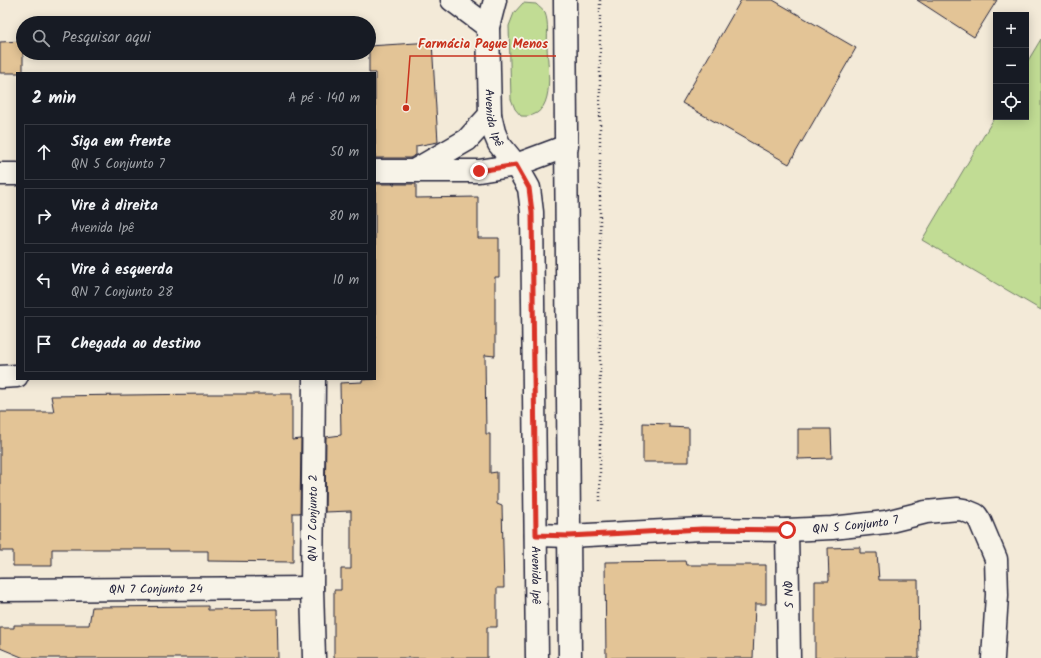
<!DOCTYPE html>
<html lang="pt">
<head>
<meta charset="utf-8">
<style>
  :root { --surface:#171b24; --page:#242831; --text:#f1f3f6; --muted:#9ea1a6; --line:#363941 }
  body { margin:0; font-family:Kalam,sans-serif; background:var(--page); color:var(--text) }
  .controls { position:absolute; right:12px; top:12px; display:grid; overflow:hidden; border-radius:0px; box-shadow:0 2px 10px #0003 }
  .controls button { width:36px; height:36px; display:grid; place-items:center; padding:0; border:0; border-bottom:1px solid var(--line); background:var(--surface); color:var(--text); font:20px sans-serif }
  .stop { position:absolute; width:12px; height:12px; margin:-9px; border:3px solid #d93025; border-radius:50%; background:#fff }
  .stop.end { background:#d93025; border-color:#fff; box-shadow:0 1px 4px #0008 }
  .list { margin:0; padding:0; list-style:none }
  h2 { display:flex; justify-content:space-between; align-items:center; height:52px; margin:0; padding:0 16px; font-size:17px }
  h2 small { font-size:13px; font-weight:400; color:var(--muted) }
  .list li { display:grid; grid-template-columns:26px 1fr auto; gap:12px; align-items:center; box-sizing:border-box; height:56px; margin:0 8px 8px; padding:0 8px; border:1px solid var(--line); border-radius:0px }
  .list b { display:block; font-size:15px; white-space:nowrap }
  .list p { margin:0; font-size:13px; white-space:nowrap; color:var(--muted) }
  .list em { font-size:13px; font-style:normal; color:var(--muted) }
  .icon { flex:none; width:22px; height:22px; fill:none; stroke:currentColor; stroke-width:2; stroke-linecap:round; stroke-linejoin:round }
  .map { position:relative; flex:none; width:1041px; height:658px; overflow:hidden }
  .search { position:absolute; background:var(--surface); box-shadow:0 2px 10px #0003; left:16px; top:16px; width:360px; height:44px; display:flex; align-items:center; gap:10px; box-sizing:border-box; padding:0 14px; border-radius:22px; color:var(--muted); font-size:15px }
  .panel { position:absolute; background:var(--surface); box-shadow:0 2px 10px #0003; left:16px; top:72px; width:360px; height:308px; border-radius:0px }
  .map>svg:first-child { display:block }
  .green { fill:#c1dc94; stroke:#727f68 }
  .building { fill:#e3c496; stroke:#22223b }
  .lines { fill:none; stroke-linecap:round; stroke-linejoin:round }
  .street-casing { stroke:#22223b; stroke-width:25 }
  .secondary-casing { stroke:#22223b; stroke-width:25 }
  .path { stroke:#22223b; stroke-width:2.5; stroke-dasharray:1 3; stroke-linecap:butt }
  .street { stroke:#f7f3e8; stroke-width:22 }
  .secondary { stroke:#f7f3e8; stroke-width:22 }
  .route { stroke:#d93025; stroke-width:5 }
  .labels { text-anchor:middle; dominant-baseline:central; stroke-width:3.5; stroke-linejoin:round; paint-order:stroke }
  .street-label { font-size:12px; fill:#22223b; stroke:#f7f3e8 }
  .leader { fill:none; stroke:#c8321e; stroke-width:1.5 }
  .callout-dot { fill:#c8321e; stroke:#f7f3e8; stroke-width:1.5 }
  .callout-label { font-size:13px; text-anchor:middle; font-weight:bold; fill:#c8321e; stroke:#f7f3e8; stroke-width:3.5; stroke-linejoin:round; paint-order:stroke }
</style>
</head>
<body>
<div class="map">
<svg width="1041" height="658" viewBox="0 0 1041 658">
  <rect width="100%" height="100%" fill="#f3ead8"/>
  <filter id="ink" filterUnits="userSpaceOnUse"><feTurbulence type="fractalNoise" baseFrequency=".025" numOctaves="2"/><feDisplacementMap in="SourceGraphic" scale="8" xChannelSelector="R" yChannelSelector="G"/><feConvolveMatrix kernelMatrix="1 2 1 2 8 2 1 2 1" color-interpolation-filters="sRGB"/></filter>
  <g filter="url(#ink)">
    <!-- green -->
    <g class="green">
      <path d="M 523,3 L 536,4 C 539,7 543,10 545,13 C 549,22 547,38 547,47 C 548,70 557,120 521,116 L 515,109 L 511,99 L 509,26 L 514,13 Z"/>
      <path d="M 1041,39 L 1041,310 L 922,240 L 996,115 L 996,117 L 1026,117 L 1026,64 Z"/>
    </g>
    <!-- building -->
    <g class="building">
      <path d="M 741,0 L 773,0 L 856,48 L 789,164 L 682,103 Z"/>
      <path d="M 917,0 L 997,0 L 974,37 Z"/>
      <path d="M 23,41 L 23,73 L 0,73 L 0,42 Z"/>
      <path d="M 432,42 L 438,142 L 416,146 L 416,155 L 410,158 L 375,158 L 375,73 L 369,73 L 369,46 Z"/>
      <path d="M 375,184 L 416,184 L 416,198 L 478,197 L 478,238 L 499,238 L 499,277 L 495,277 L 495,356 L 485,355 L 486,434 L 490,434 L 490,473 L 497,472 L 497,504 L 502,506 L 504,588 L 497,588 L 497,627 L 487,627 L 487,658 L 334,658 L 334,590 L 341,590 L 341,569 L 351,569 L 351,511 L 325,512 L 326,437 L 341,435 L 340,383 L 362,382 L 362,380 L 375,379 Z"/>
      <path d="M 207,394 L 292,394 L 292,440 L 301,439 L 300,513 L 293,513 L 293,562 L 208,561 L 208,551 L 169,551 L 169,549 L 52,549 L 52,566 L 13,566 L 13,551 L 0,551 L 0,412 L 54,412 L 51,396 Z"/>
      <path d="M 643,423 L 669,424 L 669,427 L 689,428 L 689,462 L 643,462 Z"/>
      <path d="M 798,429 L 831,429 L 832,458 L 798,459 Z"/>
      <path d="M 860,547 L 860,553 L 877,553 L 879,580 L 918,580 L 919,658 L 815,658 L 815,581 L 829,581 L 828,548 Z"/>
      <path d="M 685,561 L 686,565 L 766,565 L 766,604 L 755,604 L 753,658 L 606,658 L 605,562 Z"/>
      <path d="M 208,606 L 208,610 L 277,609 L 278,658 L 24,658 L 0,648 L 0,628 L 14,628 L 14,625 L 89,625 L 92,607 Z"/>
    </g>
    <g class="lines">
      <defs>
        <g id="street">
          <path d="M 452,0 L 488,27"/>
          <path d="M 417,169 L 467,140 L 490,115"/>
          <path d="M 375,171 L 479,171 L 516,165 L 567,146"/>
          <path d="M 0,174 L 17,174"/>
          <path d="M 0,377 L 17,376"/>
          <path id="s1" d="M 787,530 L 789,658"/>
          <path id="s2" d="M 536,535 L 569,536 L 702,529 L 787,530 L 832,528 L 886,522 L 926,512 L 958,509 L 964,510 L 976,515 L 980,521 L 996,559 L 997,595 L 993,658"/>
          <path id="s3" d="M 0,590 L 312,588"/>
          <path id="s4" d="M 314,658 L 312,588 L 314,379"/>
        </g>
        <g id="secondary">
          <path id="s5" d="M 495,0 L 488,27 L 490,115 L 494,132 L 499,144 L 516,165 L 529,188 L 532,212 L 537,658"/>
          <path d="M 565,0 L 570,658"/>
        </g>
      </defs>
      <!-- street casing -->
      <use href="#street" class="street-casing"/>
      <!-- secondary casing -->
      <use href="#secondary" class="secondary-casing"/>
      <!-- path -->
      <path class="path" d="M 600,0 L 600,504"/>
      <!-- street -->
      <use href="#street" class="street"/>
      <!-- secondary -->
      <use href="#secondary" class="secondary"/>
    </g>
  </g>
  <g class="lines" filter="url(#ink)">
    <!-- route -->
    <path class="route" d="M 479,171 L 516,165 L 529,188 L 532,212 L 536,535 L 569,536 L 702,529 L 787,530"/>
  </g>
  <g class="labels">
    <!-- street labels -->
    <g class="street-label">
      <text stroke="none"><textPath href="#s5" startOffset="119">Avenida Ipê</textPath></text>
      <text stroke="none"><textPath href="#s4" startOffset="140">QN 7 Conjunto 2</textPath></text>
      <text stroke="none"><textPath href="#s2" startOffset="320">QN 5 Conjunto 7</textPath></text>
      <text stroke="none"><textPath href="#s5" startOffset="587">Avenida Ipê</textPath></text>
      <text stroke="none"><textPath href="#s3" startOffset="156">QN 7 Conjunto 24</textPath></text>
      <text stroke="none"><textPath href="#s1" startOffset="64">QN 5</textPath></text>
    </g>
  </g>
  <!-- callouts -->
  <path class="leader" d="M406 108L410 56H556"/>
  <circle class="callout-dot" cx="406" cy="108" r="4"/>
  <g class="callout-label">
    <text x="483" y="48">Farmácia Pague Menos</text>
  </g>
</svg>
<div class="controls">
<button>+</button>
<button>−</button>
<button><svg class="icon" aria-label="locate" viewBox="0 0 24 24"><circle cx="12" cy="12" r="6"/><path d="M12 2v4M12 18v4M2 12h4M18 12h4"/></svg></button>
</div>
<div class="stop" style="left:787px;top:530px"></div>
<div class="stop end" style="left:479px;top:171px"></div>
<div class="search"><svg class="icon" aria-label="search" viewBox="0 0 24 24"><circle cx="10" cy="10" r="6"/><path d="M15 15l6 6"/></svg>Pesquisar aqui</div>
<section class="panel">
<h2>2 min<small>A pé · 140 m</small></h2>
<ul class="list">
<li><svg class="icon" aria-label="ahead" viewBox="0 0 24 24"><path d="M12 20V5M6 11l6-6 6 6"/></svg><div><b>Siga em frente</b><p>QN 5 Conjunto 7</p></div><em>50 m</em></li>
<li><svg class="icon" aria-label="right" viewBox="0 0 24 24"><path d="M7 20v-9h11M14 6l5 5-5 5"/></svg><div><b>Vire à direita</b><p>Avenida Ipê</p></div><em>80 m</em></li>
<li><svg class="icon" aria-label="left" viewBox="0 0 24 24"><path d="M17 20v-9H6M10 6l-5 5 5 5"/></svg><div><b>Vire à esquerda</b><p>QN 7 Conjunto 28</p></div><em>10 m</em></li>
<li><svg class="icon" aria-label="arrive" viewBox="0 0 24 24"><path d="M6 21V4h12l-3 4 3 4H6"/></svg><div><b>Chegada ao destino</b></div></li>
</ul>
</section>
</div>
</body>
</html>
